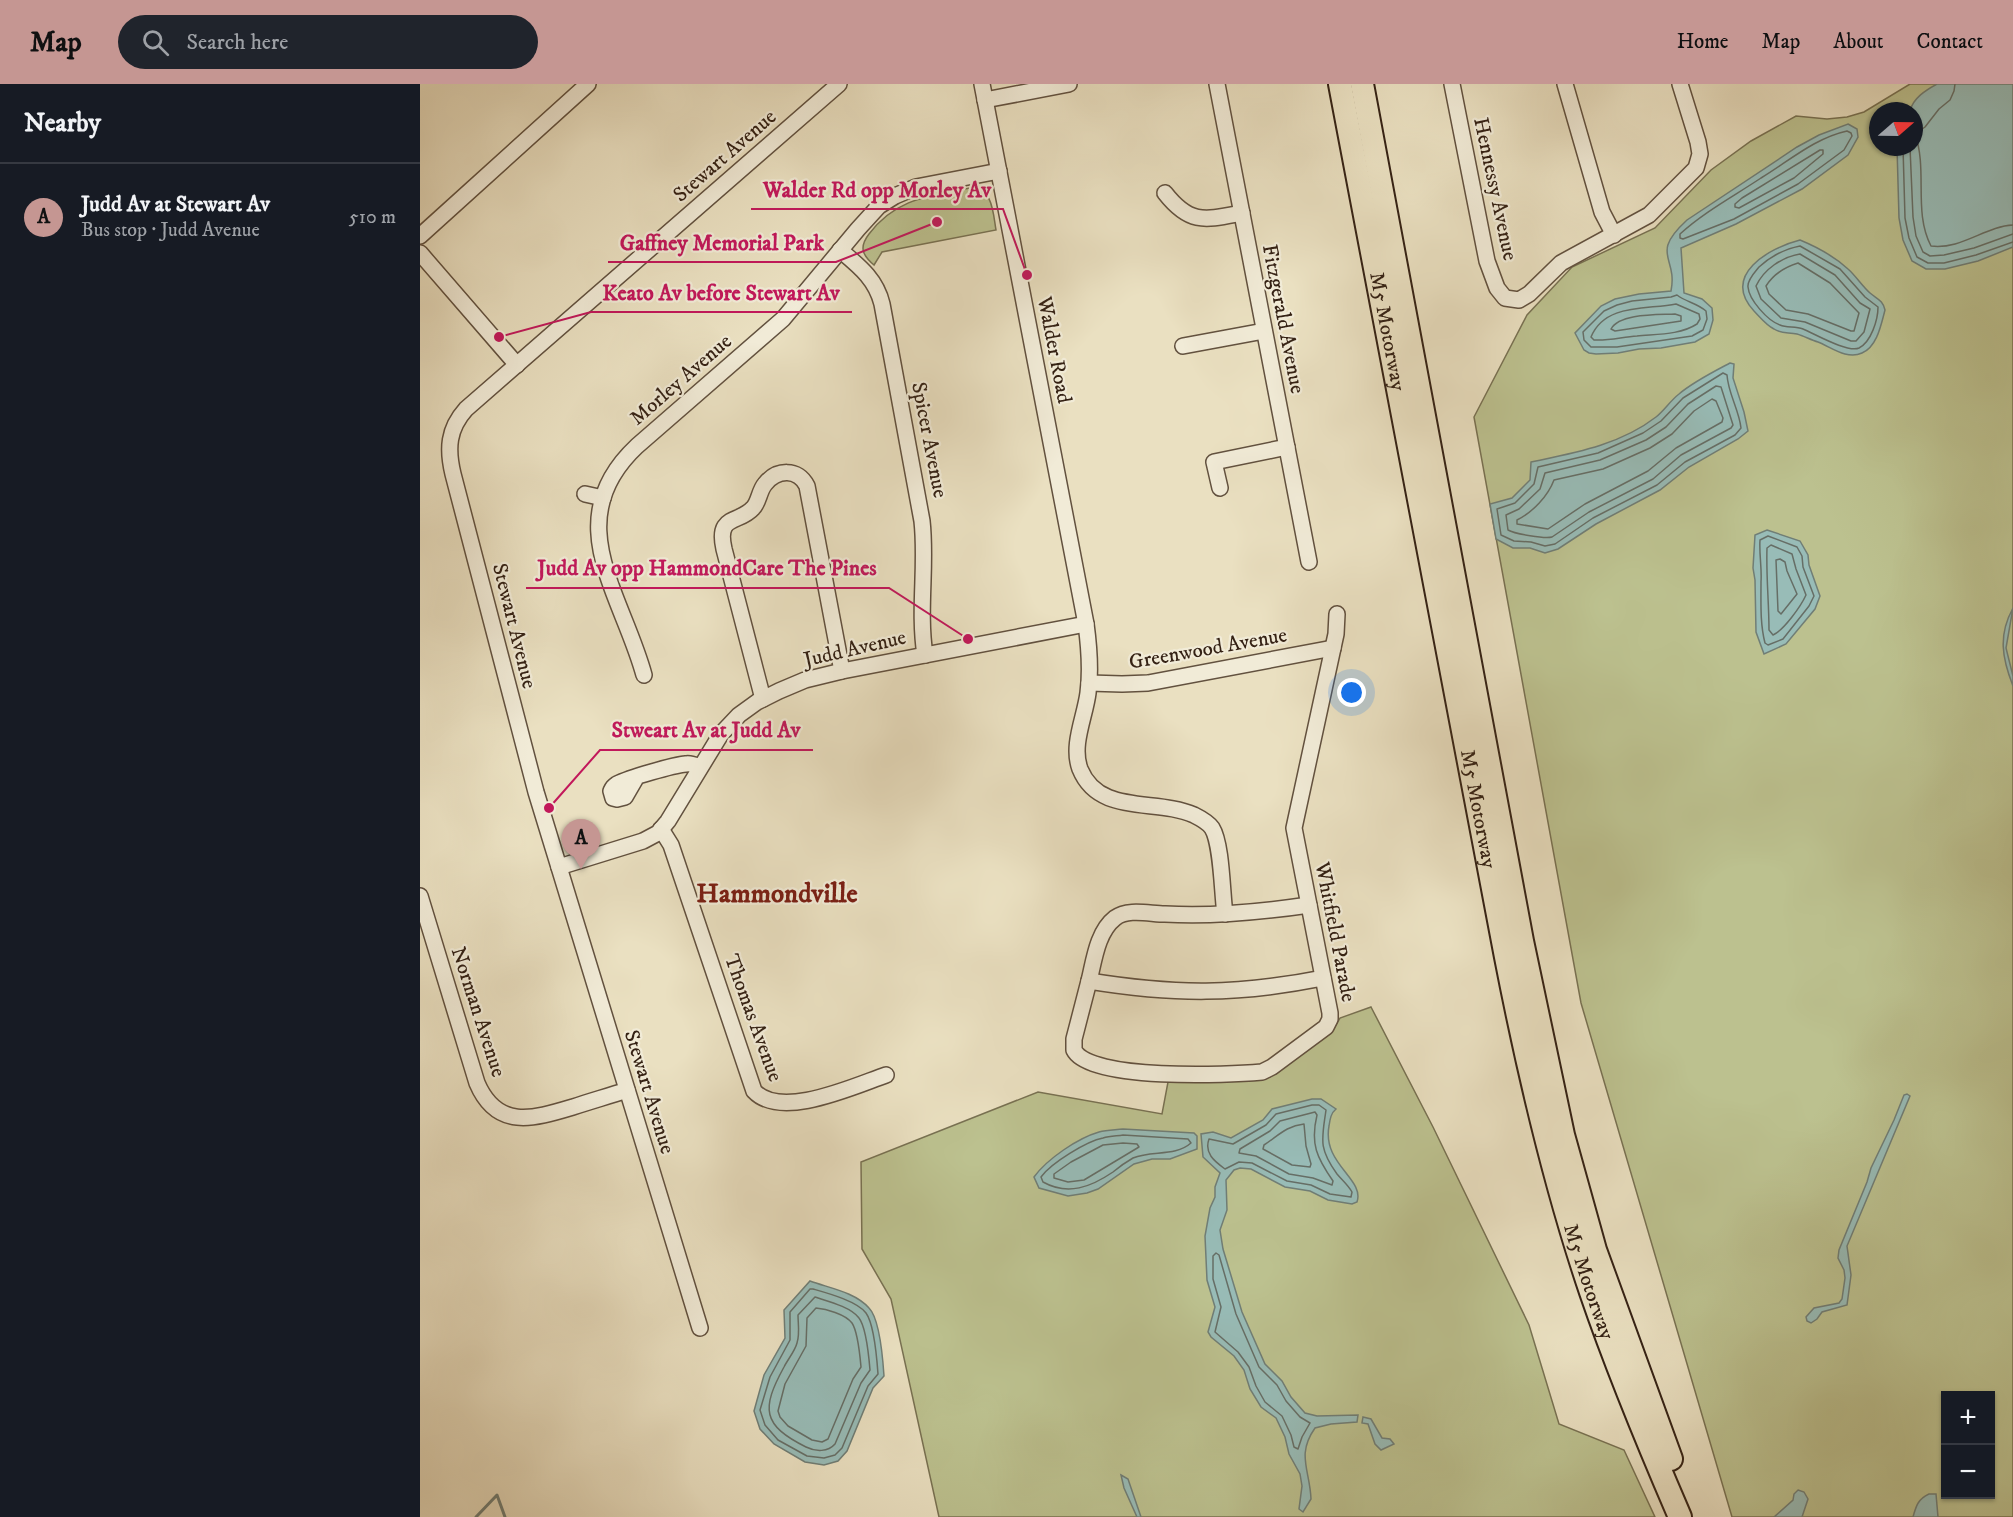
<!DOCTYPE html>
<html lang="en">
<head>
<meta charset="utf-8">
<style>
  :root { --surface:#171b24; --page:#20242c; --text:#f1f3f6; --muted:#9ea1a6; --line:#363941; --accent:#c59692 }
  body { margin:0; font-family:"IM FELL DW Pica",serif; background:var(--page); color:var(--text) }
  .controls { position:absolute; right:18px; bottom:18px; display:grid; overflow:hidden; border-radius:0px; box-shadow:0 2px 4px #0004 }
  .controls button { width:54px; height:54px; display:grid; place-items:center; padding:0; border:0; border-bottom:2px solid var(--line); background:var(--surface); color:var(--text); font:30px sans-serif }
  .compass { position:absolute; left:1449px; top:18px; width:54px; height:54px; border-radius:50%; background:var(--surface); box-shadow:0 2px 4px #0004; rotate:70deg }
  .you { position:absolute; left:932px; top:609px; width:21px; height:21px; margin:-15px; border:4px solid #fff; border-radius:50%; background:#1a73e8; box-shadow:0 0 0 9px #1a73e833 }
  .badge { display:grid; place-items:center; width:39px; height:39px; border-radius:50%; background:var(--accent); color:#111; font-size:20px; font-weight:700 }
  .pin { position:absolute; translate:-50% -50px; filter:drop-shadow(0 2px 3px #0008) }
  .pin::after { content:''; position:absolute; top:32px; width:21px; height:18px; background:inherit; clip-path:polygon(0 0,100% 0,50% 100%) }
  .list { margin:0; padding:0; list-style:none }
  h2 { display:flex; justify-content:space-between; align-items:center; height:78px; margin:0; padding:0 24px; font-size:26px }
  h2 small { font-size:20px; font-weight:400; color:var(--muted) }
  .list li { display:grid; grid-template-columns:39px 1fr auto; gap:18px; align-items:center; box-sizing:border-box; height:108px; padding:0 24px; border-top:2px solid var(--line) }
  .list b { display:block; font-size:22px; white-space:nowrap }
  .list p { margin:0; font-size:20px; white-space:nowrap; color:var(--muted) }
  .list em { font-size:20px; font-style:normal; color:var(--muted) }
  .icon { flex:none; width:33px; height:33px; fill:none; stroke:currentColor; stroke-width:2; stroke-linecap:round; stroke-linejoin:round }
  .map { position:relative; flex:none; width:1593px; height:1433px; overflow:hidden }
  header { display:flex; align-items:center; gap:36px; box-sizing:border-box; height:84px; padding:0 30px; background:var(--accent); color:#111 }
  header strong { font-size:28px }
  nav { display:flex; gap:33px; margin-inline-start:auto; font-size:21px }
  .search { width:420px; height:54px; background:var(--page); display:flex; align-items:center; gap:15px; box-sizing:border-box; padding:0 21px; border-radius:33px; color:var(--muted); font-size:22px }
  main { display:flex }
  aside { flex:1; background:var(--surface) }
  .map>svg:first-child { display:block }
  .green { fill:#bcc18f; stroke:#787152; stroke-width:1.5; fill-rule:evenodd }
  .water { fill:#98bcb7; stroke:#707e76; stroke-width:1.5 }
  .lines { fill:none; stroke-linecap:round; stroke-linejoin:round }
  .shore { stroke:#666e66; stroke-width:1.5 }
  .stream { stroke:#707e76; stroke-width:3 }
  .minor-casing { stroke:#62513f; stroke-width:18 }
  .highway-casing { stroke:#342114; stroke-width:26 }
  .minor { stroke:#f1ebd7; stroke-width:15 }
  .highway { stroke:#eae0c1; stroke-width:22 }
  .labels { text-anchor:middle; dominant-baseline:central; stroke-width:4.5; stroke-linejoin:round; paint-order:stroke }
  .street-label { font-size:21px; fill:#342114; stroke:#f1ebd7 }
  .district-label { font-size:27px; font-weight:bold; fill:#7a1f14; stroke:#f1ebd7 }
  .leader { fill:none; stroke:#c2185b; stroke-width:2 }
  .callout-dot { fill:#c2185b; stroke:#f1ebd7; stroke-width:2 }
  .callout-label { font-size:22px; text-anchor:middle; font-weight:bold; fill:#c2185b; stroke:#f1ebd7; stroke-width:4.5; stroke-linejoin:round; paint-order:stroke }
</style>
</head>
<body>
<header>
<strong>Map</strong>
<div class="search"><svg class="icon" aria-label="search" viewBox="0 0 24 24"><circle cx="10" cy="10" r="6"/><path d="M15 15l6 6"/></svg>Search here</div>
<nav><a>Home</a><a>Map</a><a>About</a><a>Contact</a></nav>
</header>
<main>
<aside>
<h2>Nearby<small></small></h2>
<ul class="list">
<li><span class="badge">A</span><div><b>Judd Av at Stewart Av</b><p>Bus stop · Judd Avenue</p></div><em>510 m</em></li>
</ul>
</aside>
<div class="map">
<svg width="1593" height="1433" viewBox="0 0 1593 1433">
  <rect width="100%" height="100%" fill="#eae0c1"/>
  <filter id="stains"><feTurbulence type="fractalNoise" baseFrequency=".00333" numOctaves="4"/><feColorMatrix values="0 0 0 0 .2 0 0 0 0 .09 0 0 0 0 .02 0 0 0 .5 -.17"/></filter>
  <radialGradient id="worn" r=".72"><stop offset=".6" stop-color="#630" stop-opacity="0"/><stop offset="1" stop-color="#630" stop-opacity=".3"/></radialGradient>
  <!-- green -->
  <g class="green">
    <path d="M 1490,0 L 1593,0 L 1593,1433 L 1312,1433 L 1161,919 L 1054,333 L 1107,231 L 1152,183 L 1235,144 L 1291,86 L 1331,57 L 1376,32 L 1407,35 L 1427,33 L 1444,28 ZM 1458,27 L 1494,27 L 1494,63 L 1458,63 ZM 1526,1312 L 1570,1312 L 1570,1410 L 1526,1410 Z"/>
    <path d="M 550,104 C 573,103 573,129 576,146 L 462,168 L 454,181 C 442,171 439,163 449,150 C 476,114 510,112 550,104 Z"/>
    <path d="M 951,923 L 1013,1043 L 1109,1241 L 1139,1340 L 1204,1366 L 1235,1433 L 519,1433 L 471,1215 L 442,1165 L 441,1078 L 618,1008 L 742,1030 L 748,998 L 850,993 L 911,949 L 920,934 Z"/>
  </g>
  <!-- water -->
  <g class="water">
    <path d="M 1517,0 L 1593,0 L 1593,163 L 1558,177 L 1525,185 L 1506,185 L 1492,177 L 1483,156 L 1479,134 L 1477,63 L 1494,63 L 1494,27 L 1490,27 C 1493,14 1506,6 1517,0 Z"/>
    <path d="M 1428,40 L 1437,45 L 1438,53 L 1428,71 L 1382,105 L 1316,140 L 1261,164 L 1264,209 L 1282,215 L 1292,224 L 1293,236 L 1289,250 L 1275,258 L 1241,264 L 1219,265 L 1198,269 L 1176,270 L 1169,269 L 1164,266 L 1155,249 L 1181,222 L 1195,215 L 1219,210 L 1251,207 C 1258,172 1229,171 1267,136 L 1377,63 L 1399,51 Z"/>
    <path d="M 1380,156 C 1397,163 1415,173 1428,185 C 1436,192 1442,202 1450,209 C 1457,215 1463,216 1465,226 C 1461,241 1457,263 1442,269 C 1427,276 1411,263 1398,258 C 1391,256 1384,252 1377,250 C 1369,248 1361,250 1354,245 C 1346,241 1340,233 1334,227 C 1301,191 1349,164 1380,156 Z"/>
    <path d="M 1310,279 L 1314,280 L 1313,294 L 1324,328 L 1328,347 L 1318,355 L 1269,383 L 1240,406 L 1176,440 L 1138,465 L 1125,469 L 1110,464 L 1093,464 L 1076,455 L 1070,420 L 1092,414 L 1110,396 L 1111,378 C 1154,369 1200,361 1236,333 C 1244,327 1250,317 1259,310 C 1273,298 1293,288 1310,279 Z"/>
    <path d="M 1347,446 L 1380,457 L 1388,471 L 1389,481 L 1400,512 L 1395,525 L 1366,560 L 1344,570 L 1336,548 L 1335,496 L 1333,484 L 1335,451 Z"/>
    <path d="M 1593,524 L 1586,564 L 1593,592 L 1593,602 C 1582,574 1578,551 1593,524 Z"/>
    <path d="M 1487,1010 L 1490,1012 L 1427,1162 L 1431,1191 L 1427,1221 L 1402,1228 L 1397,1235 L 1391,1239 L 1387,1237 L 1386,1233 L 1394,1224 L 1419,1219 L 1422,1215 L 1425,1194 L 1424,1186 L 1418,1174 L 1419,1166 L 1447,1098 L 1451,1084 L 1474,1036 L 1484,1011 Z"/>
    <path d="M 892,1015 L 901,1015 L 916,1025 C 911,1029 910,1035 909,1042 C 902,1080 945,1095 937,1118 L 932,1120 L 908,1116 L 890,1107 L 865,1103 L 831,1085 L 820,1084 L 814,1086 L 806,1096 L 807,1126 L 800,1146 L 803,1165 L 822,1228 L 845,1280 L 862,1297 L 871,1313 L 885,1329 L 897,1332 L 938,1331 L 937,1338 L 911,1340 L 895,1344 C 876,1371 890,1386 891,1415 L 883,1428 L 879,1425 L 882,1402 L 880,1390 L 869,1370 L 865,1353 L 856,1334 L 841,1323 L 830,1305 L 824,1286 L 814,1272 L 791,1253 L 788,1248 L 795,1223 L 787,1196 L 785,1152 L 790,1124 L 795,1113 L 795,1103 L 800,1089 L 783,1073 L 781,1050 L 793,1048 L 811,1054 L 843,1036 L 852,1025 Z"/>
    <path d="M 703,1045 L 774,1049 L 777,1052 L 777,1065 L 750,1075 L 732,1075 L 714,1080 L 678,1105 L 667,1109 L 648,1112 L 619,1104 L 614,1093 C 627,1075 658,1054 679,1048 C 687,1046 695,1046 703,1045 Z"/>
    <path d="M 390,1197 C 409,1204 435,1208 449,1224 C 460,1235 463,1277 464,1292 L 453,1304 L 427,1367 L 418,1377 L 404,1381 L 385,1378 L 354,1360 L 340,1345 L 334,1327 L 344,1291 L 365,1254 L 364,1226 Z"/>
    <path d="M 943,1333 L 951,1335 L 962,1354 L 970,1355 L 974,1360 L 961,1366 L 955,1360 L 948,1340 L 942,1339 Z"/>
    <path d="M 701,1391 L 708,1395 L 721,1433 L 717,1433 L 704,1404 Z"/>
    <path d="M 1378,1406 L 1384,1408 L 1388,1415 L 1382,1433 L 1354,1433 L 1373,1416 L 1374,1410 Z"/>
    <path d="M 1509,1410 L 1516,1410 L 1518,1433 L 1493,1433 C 1496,1422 1498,1415 1509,1410 Z"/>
  </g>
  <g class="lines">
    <!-- shore -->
    <g class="shore">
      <path d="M 1535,0 L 1534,7 L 1530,16 L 1519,25 L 1505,43 L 1495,50 C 1508,86 1493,128 1511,162 C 1541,166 1566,142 1593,141"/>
      <path d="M 1427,47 L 1431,49 L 1432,52 L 1424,66 L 1378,100 L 1314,135 L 1263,155 L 1260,154 L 1260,150 C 1284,128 1314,112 1341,94 C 1369,77 1395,54 1427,47 Z"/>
      <path d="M 1483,63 L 1485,134 L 1489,154 L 1497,173 L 1508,179 L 1524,179 L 1556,171 L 1593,158"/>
      <path d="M 1490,63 L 1493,133 L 1496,152 L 1503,168 L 1510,172 L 1524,171 L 1554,164 L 1593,150"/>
      <path d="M 1400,66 L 1403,66 L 1403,70 L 1374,94 L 1319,124 L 1315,123 L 1315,120 L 1322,114 Z"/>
      <path d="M 1380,162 L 1420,185 L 1445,213 L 1458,223 C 1458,236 1451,258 1439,264 C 1428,269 1395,250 1383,245 C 1375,242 1367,244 1360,241 C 1348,237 1329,216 1328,203 C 1327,196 1335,188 1339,183 C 1351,172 1364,165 1380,162 Z"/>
      <path d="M 1380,170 L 1415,191 L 1440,219 L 1450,225 L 1444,248 L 1436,257 L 1431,257 L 1385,238 L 1361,234 L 1341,215 L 1336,202 C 1344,185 1362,173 1380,170 Z"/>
      <path d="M 1378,179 L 1410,199 L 1439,229 L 1434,247 L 1431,247 L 1388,230 L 1366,226 L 1349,210 L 1346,202 C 1353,191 1365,183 1378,179 Z"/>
      <path d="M 1257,211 C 1266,218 1277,219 1286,227 L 1287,235 L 1283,246 L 1272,252 L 1197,263 L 1171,263 L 1164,256 L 1163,248 L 1184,227 L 1197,221 L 1212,217 L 1251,213 Z"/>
      <path d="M 1256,220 L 1279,230 L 1280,235 L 1277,240 C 1260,251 1237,250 1217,252 C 1202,253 1189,257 1174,256 L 1171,253 C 1185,219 1227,226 1256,220 Z"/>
      <path d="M 1255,230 L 1261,232 L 1261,237 L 1195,247 L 1191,245 C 1200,229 1239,231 1255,230 Z"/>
      <path d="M 1303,289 L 1307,291 C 1308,309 1319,326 1321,344 L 1315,351 L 1265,378 L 1237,401 L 1173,434 L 1135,460 L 1125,462 L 1111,458 L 1094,457 L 1081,451 L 1077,425 L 1095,419 L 1114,400 L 1118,383 L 1178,369 L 1223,349 L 1241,337 L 1263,314 Z"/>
      <path d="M 1296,302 L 1301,303 L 1313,341 L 1311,344 L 1261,371 L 1233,395 L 1169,428 L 1132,453 C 1125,455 1095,450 1088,446 L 1086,431 L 1099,425 L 1120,405 L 1125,389 L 1180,376 L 1226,356 L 1246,343 L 1268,320 Z"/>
      <path d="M 1292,315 L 1296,317 L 1303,334 L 1302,338 L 1256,364 L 1228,387 L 1165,420 L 1128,445 L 1097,440 L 1097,436 C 1113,428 1128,412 1134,396 L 1183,385 L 1230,364 L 1252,350 L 1274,327 Z"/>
      <path d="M 1348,452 L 1377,463 L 1382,472 L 1383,483 L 1394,512 L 1389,522 L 1363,555 L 1348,561 L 1345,559 C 1340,540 1341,519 1341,498 C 1342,484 1339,470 1340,456 Z"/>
      <path d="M 1351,461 L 1372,470 L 1376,485 L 1386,511 C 1381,522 1364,546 1353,551 L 1349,546 C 1349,519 1346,491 1347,464 Z"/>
      <path d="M 1360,475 L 1365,478 L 1367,487 L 1377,510 L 1361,530 L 1358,527 L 1356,476 Z"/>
      <path d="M 892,1021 L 899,1021 L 906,1026 C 902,1055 898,1064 917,1090 C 922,1096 928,1101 932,1108 L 931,1113 L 910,1110 L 891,1101 L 867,1097 L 832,1079 L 819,1078 L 805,1085 C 794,1077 784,1069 789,1055 L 813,1060 L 846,1041 L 856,1030 Z"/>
      <path d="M 895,1028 L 897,1031 C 890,1060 897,1074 913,1097 L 912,1101 L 893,1094 L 869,1090 L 836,1072 L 819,1069 L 820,1065 L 850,1047 L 860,1037 Z"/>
      <path d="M 884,1040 L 886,1062 L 891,1080 L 890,1083 L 872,1081 L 843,1065 L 844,1061 C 858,1052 866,1042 884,1040 Z"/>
      <path d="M 703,1051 L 768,1055 L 771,1059 C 755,1073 732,1066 713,1074 C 706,1078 699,1083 693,1088 C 671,1103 648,1112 623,1098 L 621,1093 C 631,1079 667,1057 683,1054 C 690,1052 697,1052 703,1051 Z"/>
      <path d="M 703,1059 L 717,1060 L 719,1063 L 664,1096 L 648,1098 L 634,1094 L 634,1090 L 651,1078 L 683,1061 Z"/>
      <path d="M 796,1169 L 799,1171 L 816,1230 L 839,1283 L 857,1301 L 866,1317 L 880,1333 L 890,1339 L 882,1353 L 878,1365 L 874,1363 L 871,1351 L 862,1332 L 845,1318 L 836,1302 L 829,1283 L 818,1268 L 795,1248 L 801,1223 L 793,1195 L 793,1172 Z"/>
      <path d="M 390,1205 L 393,1205 C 407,1209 437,1217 446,1229 C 454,1240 457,1276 458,1290 L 448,1302 L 422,1364 L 415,1371 L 404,1374 L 387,1372 L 358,1356 L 345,1341 L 340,1326 L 350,1293 L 370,1256 L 370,1228 Z"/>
      <path d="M 395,1213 C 407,1217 431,1223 439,1234 C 446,1243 449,1274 450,1286 L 441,1299 L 415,1360 C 408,1368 396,1368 386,1363 C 342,1341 341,1325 364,1283 C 368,1275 375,1267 377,1259 C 380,1250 378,1240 378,1231 Z"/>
      <path d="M 396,1224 C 406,1225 425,1230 432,1239 C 438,1248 440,1272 441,1283 L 433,1295 L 408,1355 L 402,1358 L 392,1356 L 368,1342 L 360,1333 L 358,1327 L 365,1300 L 386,1262 L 387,1234 Z"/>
    </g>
    <!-- stream -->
    <path class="stream" d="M 56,1433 L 77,1411 L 85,1433"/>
    <defs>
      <g id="minor">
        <path d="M 562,0 L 666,540 C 669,562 671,586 668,609 C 665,633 651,661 660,685 C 679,732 736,714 774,731 C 780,734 788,738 792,744 C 802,760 802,810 805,830"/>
        <path d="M 797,0 L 889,478"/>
        <path d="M 1032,0 L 1067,177 L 1077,204 L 1085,214 L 1099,216 L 1109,210 L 1141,179 L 1229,131 L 1276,84 L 1280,70 L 1278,58 L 1260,0"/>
        <path d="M 1145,0 L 1182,128 L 1194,151"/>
        <path d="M 565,16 L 649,0"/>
        <path d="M 745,109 C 770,141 785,136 822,129"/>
        <path d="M 0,152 L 168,0"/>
        <path d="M 420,166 C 439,182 456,195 462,220 L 502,437 C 507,481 498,526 505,571"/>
        <path d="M 0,169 L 97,281"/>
        <path d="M 763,262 L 844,247"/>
        <path d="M 800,404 L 794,378 L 867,363"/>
        <path d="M 165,410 L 183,414"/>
        <path d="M 224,591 C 202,510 138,436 217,362 L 363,235 L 438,145 L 459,122 L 475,112 L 496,103 L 579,87"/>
        <path d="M 669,599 L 702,600 L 728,599 L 913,564"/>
        <path d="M 343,615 L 304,465 C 296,430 319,440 333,424 C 339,418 339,407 345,400 C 357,385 378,384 387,402 L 422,587"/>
        <path d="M 216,694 L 205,713 L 197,715 L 193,714 L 191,707 C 193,703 193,703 197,700 C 209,694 253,681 266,680 C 270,679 275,681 280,683"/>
        <path d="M 241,745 L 251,761 L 334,1007 C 361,1036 434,1002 466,991"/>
        <path d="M 139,783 L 223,757 L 238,749 L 248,737 L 301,650 L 319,631 L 337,618 L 359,607 L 385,596 L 422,587 L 666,540"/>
        <path d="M 0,812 L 57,999 C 77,1046 113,1035 153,1023 C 171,1017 189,1012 207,1006"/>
        <path d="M 889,821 C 841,828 793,833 745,830 C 730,830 708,824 695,834 C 677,848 674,877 669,897 C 755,911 817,911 903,894"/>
        <path d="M 669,897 L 654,955 L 654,966 C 669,997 809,991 842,988 L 852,983 L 906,943 L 910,935 L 910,929 L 874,744 L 916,550 L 917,530"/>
        <path d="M 280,1244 L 116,708 L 33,390 C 27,365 28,345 46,325 L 419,0"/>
      </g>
      <g id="highway">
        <path id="s1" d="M 920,0 L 1086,873 C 1108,986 1134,1099 1171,1208 C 1197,1284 1228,1359 1260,1433"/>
        <path d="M 942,0 L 1102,857 L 1143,1051 L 1175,1166 L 1251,1375"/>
      </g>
    </defs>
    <!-- minor casing -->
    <use href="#minor" class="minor-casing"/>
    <!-- highway casing -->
    <use href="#highway" class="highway-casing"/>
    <!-- minor -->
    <use href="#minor" class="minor"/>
    <!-- highway -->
    <use href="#highway" class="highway"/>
  </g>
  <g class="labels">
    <!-- street labels -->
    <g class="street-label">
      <text transform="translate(305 72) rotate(-41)">Stewart Avenue</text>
      <text transform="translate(1075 105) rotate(78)">Hennessy Avenue</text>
      <text transform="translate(863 235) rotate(79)">Fitzgerald Avenue</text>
      <text stroke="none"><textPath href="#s1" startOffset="252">M5 Motorway</textPath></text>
      <text transform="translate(634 266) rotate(79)">Walder Road</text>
      <text transform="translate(261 296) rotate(-41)">Morley Avenue</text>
      <text transform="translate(509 356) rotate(79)">Spicer Avenue</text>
      <text transform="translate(94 542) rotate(76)">Stewart Avenue</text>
      <text transform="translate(435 565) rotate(-13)">Judd Avenue</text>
      <text transform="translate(788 565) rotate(-10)">Greenwood Avenue</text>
      <text stroke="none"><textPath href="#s1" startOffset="738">M5 Motorway</textPath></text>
      <text transform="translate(915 848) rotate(79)">Whitfield Parade</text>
      <text transform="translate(58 928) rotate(72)">Norman Avenue</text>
      <text transform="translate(333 934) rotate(70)">Thomas Avenue</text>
      <text transform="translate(229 1008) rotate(73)">Stewart Avenue</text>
      <text stroke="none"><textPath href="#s1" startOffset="1224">M5 Motorway</textPath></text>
    </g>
    <!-- district labels -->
    <g class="district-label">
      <text x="357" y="810">Hammondville</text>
    </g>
  </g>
  <!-- callouts -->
  <path class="leader" d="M607 191L583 125H331M517 138L416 178H188M79 253L171 228H432M548 555L469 504H106M129 724L180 666H393"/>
  <g class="callout-dot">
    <circle cx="607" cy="191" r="6"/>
    <circle cx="517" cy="138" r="6"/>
    <circle cx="79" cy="253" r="6"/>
    <circle cx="548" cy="555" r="6"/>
    <circle cx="129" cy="724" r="6"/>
  </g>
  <g class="callout-label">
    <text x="457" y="113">Walder Rd opp Morley Av</text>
    <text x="302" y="166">Gaffney Memorial Park</text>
    <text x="301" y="216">Keato Av before Stewart Av</text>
    <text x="287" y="491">Judd Av opp HammondCare The Pines</text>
    <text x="286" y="653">Stweart Av at Judd Av</text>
  </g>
  <rect width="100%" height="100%" filter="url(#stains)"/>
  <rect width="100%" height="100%" fill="url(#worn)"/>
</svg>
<div class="controls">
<button>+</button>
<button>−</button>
</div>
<svg class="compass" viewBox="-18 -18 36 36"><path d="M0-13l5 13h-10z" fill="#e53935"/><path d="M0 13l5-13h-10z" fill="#9ea1a6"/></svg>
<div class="you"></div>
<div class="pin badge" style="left:161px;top:785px">A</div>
</div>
</main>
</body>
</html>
